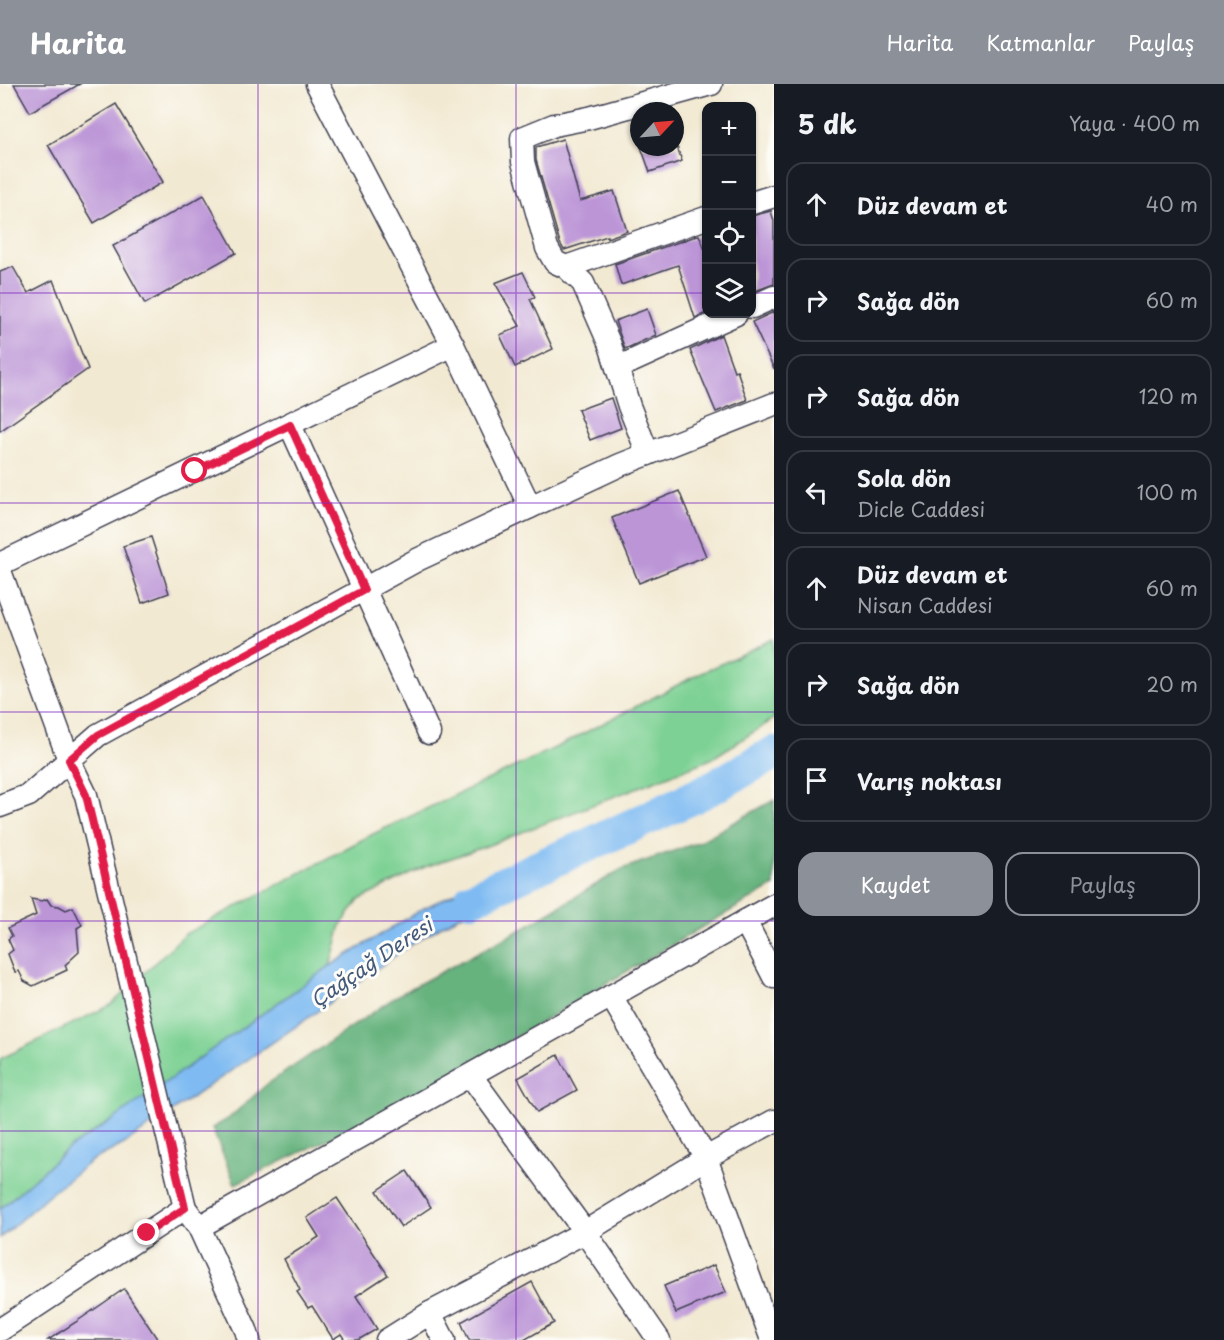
<!DOCTYPE html>
<html lang="tr">
<head>
<meta charset="utf-8">
<style>
  :root { --surface:#171b24; --page:#242831; --text:#f1f3f6; --muted:#9ea1a6; --line:#363941; --accent:#8c9099 }
  body { margin:0; font-family:"Playpen Sans",sans-serif; background:var(--page); color:var(--text) }
  .controls { position:absolute; right:18px; top:18px; display:grid; overflow:hidden; border-radius:12px; box-shadow:0 2px 4px #0004 }
  .controls button { width:54px; height:54px; display:grid; place-items:center; padding:0; border:0; border-bottom:2px solid var(--line); background:var(--surface); color:var(--text); font:30px sans-serif }
  .compass { position:absolute; left:630px; top:18px; width:54px; height:54px; border-radius:50%; background:var(--surface); box-shadow:0 2px 4px #0004; rotate:64deg }
  .stop { position:absolute; width:18px; height:18px; margin:-14px; border:4px solid #e11d48; border-radius:50%; background:#fff }
  .stop.end { background:#e11d48; border-color:#fff; box-shadow:0 2px 6px #0008 }
  .list { margin:0; padding:0; list-style:none }
  h2 { display:flex; justify-content:space-between; align-items:center; height:78px; margin:0; padding:0 24px; font-size:26px }
  h2 small { font-size:20px; font-weight:400; color:var(--muted) }
  .list li { display:grid; grid-template-columns:39px 1fr auto; gap:18px; align-items:center; box-sizing:border-box; height:84px; margin:0 12px 12px; padding:0 12px; border:2px solid var(--line); border-radius:18px }
  .list b { display:block; font-size:22px; white-space:nowrap }
  .list p { margin:0; font-size:20px; white-space:nowrap; color:var(--muted) }
  .list em { font-size:20px; font-style:normal; color:var(--muted) }
  .actions { display:flex; gap:12px; padding:18px 24px }
  .actions a { flex:1; padding:14px 0; border:2px solid var(--accent); border-radius:18px; text-align:center; font-size:21px; color:var(--accent) }
  .actions .main { background:var(--accent); color:#fff }
  .icon { flex:none; width:33px; height:33px; fill:none; stroke:currentColor; stroke-width:2; stroke-linecap:round; stroke-linejoin:round }
  .map { position:relative; flex:none; width:774px; height:1256px; overflow:hidden }
  header { display:flex; align-items:center; gap:36px; box-sizing:border-box; height:84px; padding:0 30px; background:var(--accent); color:#fff }
  header strong { font-size:28px }
  nav { display:flex; gap:33px; margin-inline-start:auto; font-size:21px }
  main { display:flex }
  aside { flex:1; background:var(--surface) }
  .map>svg:first-child { display:block }
  .green { fill:#7ed194; stroke:#507a68; stroke-width:1.5 }
  .forest { fill:#66b37e; stroke:#446a5c; stroke-width:1.5 }
  .water { fill:#7fbbf2; stroke:#506e96; stroke-width:1.5 }
  .lines { fill:none; stroke-linecap:round; stroke-linejoin:round }
  .river { stroke:#7fbbf2; stroke-width:34 }
  .building { fill:#bc95d7 }
  .minor-casing { stroke:#414052; stroke-width:25 }
  .minor { stroke:#fff; stroke-width:22 }
  .route { stroke:#e11d48; stroke-width:8 }
  .grid { fill:none; stroke:#7b2cbf; stroke-width:1.5; stroke-opacity:0.55 }
  .labels { text-anchor:middle; dominant-baseline:central; stroke-width:6; stroke-linejoin:round; paint-order:stroke }
  .water-label { font-size:20px; font-style:italic; fill:#43587b; stroke:#fdfcf7 }
</style>
</head>
<body>
<header>
<strong>Harita</strong>
<nav><a>Harita</a><a>Katmanlar</a><a>Paylaş</a></nav>
</header>
<main>
<div class="map">
<svg width="774" height="1256" viewBox="0 0 774 1256">
  <rect width="100%" height="100%" fill="#fdfcf7"/>
  <filter id="ink" filterUnits="userSpaceOnUse"><feTurbulence type="fractalNoise" baseFrequency=".0167" numOctaves="2"/><feDisplacementMap in="SourceGraphic" scale="12" xChannelSelector="R" yChannelSelector="G"/><feConvolveMatrix kernelMatrix="1 2 1 2 8 2 1 2 1" color-interpolation-filters="sRGB"/></filter>
  <filter id="wash" filterUnits="userSpaceOnUse"><feTurbulence type="fractalNoise" baseFrequency=".008" numOctaves="4" result="noise"/><feDisplacementMap in="SourceGraphic" scale="24" xChannelSelector="R" yChannelSelector="G"/><feGaussianBlur stdDeviation="1.35" result="paint"/><feColorMatrix in="noise" values="0 0 0 0 0 0 0 0 0 0 0 0 0 0 0 0 0 1.4 0 .05"/><feComposite in="paint" operator="in"/></filter>
  <g filter="url(#wash)">
    <rect width="100%" height="100%" fill="#f2e9d2"/>
    <!-- green -->
    <path class="green" d="M 774,555 L 774,635 L 711,675 L 484,763 L 425,783 L 359,816 L 341,841 L 330,882 L 111,1037 L 69,1064 L 0,1125 L 0,975 L 111,921 L 185,850 L 371,751 L 559,662 L 699,590 Z"/>
    <!-- forest -->
    <path class="forest" d="M 774,716 L 774,802 L 704,842 L 404,1019 L 235,1100 L 212,1044 L 228,1035 L 266,1001 L 400,910 L 522,845 L 622,785 L 699,758 Z"/>
    <!-- water -->
    <path class="water" d="M 501,787 L 514,794 L 511,805 L 450,837 L 409,862 L 301,939 L 124,1060 L 91,1077 L 46,1113 L 0,1154 L 0,1125 L 69,1064 L 111,1037 L 330,882 L 422,825 Z"/>
    <g class="lines">
      <!-- river -->
      <path class="river" d="M 471,815 C 541,780 614,751 685,717 C 716,703 745,685 774,669"/>
    </g>
    <g id="blocks">
      <!-- building -->
      <g class="building">
        <path d="M 14,0 L 80,0 L 30,28 Z"/>
        <path d="M 116,20 L 163,98 L 94,139 L 48,61 Z"/>
        <path d="M 563,55 L 580,117 L 614,107 L 627,147 L 607,154 L 607,152 L 564,166 L 560,159 L 536,76 L 536,63 Z"/>
        <path d="M 641,63 L 677,63 L 682,77 L 650,88 Z"/>
        <path d="M 204,111 L 236,169 L 145,220 L 113,162 Z"/>
        <path d="M 771,127 L 774,137 L 774,200 L 752,208 L 752,132 Z"/>
        <path d="M 699,151 L 706,168 L 706,229 L 695,234 L 678,181 L 621,201 L 615,180 Z"/>
        <path d="M 13,183 L 28,209 L 53,196 L 88,285 L 0,347 L 0,188 Z"/>
        <path d="M 523,188 L 535,213 L 530,215 L 553,265 L 515,283 L 500,251 L 520,242 L 495,199 Z"/>
        <path d="M 647,225 L 656,251 L 625,265 L 615,237 Z"/>
        <path d="M 774,228 L 774,285 L 752,238 Z"/>
        <path d="M 721,251 L 734,287 L 737,286 L 747,316 L 716,328 L 690,266 Z"/>
        <path d="M 611,314 L 621,344 L 590,356 L 578,326 Z"/>
        <path d="M 679,407 L 706,472 L 639,499 L 612,434 Z"/>
        <path d="M 151,453 L 169,509 L 142,519 L 123,462 Z"/>
        <path d="M 31,815 L 42,817 L 47,815 L 51,821 L 59,822 L 66,826 L 73,823 L 82,841 L 77,844 L 79,868 L 65,881 L 67,886 L 33,902 L 24,897 L 19,887 L 15,888 L 8,870 L 13,866 L 8,855 L 12,852 L 8,844 L 36,831 Z"/>
        <path d="M 558,971 L 577,1006 L 537,1028 L 518,994 Z"/>
        <path d="M 407,1087 L 431,1123 L 401,1143 L 377,1107 Z"/>
        <path d="M 337,1114 L 388,1191 L 356,1212 L 377,1245 L 358,1256 L 345,1256 L 341,1250 L 333,1255 L 312,1222 L 308,1224 L 297,1208 L 300,1206 L 284,1175 L 319,1153 L 307,1134 Z"/>
        <path d="M 714,1181 L 726,1208 L 676,1229 L 664,1202 Z"/>
        <path d="M 532,1198 L 554,1239 L 524,1256 L 469,1256 L 461,1238 Z"/>
        <path d="M 124,1205 L 158,1256 L 48,1256 L 76,1238 Z"/>
      </g>
    </g>
  </g>
  <g filter="url(#ink)">
    <use href="#blocks" fill-opacity="0" stroke="#414052" stroke-width="1.5"/>
    <g class="lines">
      <defs>
        <g id="minor">
          <path d="M 317,0 L 453,261 L 530,423"/>
          <path d="M 752,119 L 774,112"/>
          <path d="M 566,183 L 706,134"/>
          <path d="M 752,223 L 774,213"/>
          <path d="M 617,284 L 736,230"/>
          <path d="M 290,341 L 429,649"/>
          <path d="M 648,370 L 629,322 L 610,261 L 583,199 L 566,183 L 555,178 L 547,164 L 523,78 L 522,54 L 554,41 L 589,34 L 711,0"/>
          <path d="M 0,480 L 453,261"/>
          <path d="M 0,487 L 69,676 L 86,711 L 185,1124 L 199,1143 L 246,1246 L 249,1256"/>
          <path d="M 0,722 L 29,711 L 98,651 L 417,476 L 620,381 L 774,320"/>
          <path d="M 745,837 L 774,893"/>
          <path d="M 611,912 L 706,1074 L 772,1256"/>
          <path d="M 471,992 L 585,1148 L 659,1256"/>
          <path d="M 199,1143 L 774,821"/>
          <path d="M 430,1229 L 444,1256"/>
          <path d="M 0,1246 L 185,1124"/>
          <path d="M 387,1256 L 430,1229 L 585,1148 L 706,1074 L 774,1037"/>
        </g>
      </defs>
      <!-- minor casing -->
      <use href="#minor" class="minor-casing"/>
      <!-- minor -->
      <use href="#minor" class="minor"/>
    </g>
  </g>
  <g class="lines" filter="url(#ink)">
    <!-- route -->
    <path class="route" d="M 147,1149 L 185,1124 L 86,711 L 69,676 L 98,651 L 364,506 L 290,341 L 195,387"/>
  </g>
  <!-- grid -->
  <path class="grid" d="M 258,0 L 258,1256M 516,0 L 516,1256M 0,209 L 706,209M 752,209 L 774,209M 0,419 L 774,419M 0,628 L 774,628M 0,837 L 774,837M 0,1047 L 774,1047"/>
  <g class="labels">
    <!-- water labels -->
    <g class="water-label">
      <text transform="translate(371 878) rotate(-34)">Çağçağ Deresi</text>
    </g>
  </g>
</svg>
<div class="controls">
<button>+</button>
<button>−</button>
<button><svg class="icon" aria-label="locate" viewBox="0 0 24 24"><circle cx="12" cy="12" r="6"/><path d="M12 2v4M12 18v4M2 12h4M18 12h4"/></svg></button>
<button><svg class="icon" aria-label="layers" viewBox="0 0 24 24"><path d="M12 4l9 5-9 5-9-5zM3 14l9 5 9-5"/></svg></button>
</div>
<svg class="compass" viewBox="-18 -18 36 36"><path d="M0-13l5 13h-10z" fill="#e53935"/><path d="M0 13l5-13h-10z" fill="#9ea1a6"/></svg>
<div class="stop" style="left:195px;top:387px"></div>
<div class="stop end" style="left:147px;top:1149px"></div>
</div>
<aside>
<h2>5 dk<small>Yaya · 400 m</small></h2>
<ul class="list">
<li><svg class="icon" aria-label="ahead" viewBox="0 0 24 24"><path d="M12 20V5M6 11l6-6 6 6"/></svg><div><b>Düz devam et</b></div><em>40 m</em></li>
<li><svg class="icon" aria-label="right" viewBox="0 0 24 24"><path d="M7 20v-9h11M14 6l5 5-5 5"/></svg><div><b>Sağa dön</b></div><em>60 m</em></li>
<li><svg class="icon" aria-label="right" viewBox="0 0 24 24"><path d="M7 20v-9h11M14 6l5 5-5 5"/></svg><div><b>Sağa dön</b></div><em>120 m</em></li>
<li><svg class="icon" aria-label="left" viewBox="0 0 24 24"><path d="M17 20v-9H6M10 6l-5 5 5 5"/></svg><div><b>Sola dön</b><p>Dicle Caddesi</p></div><em>100 m</em></li>
<li><svg class="icon" aria-label="ahead" viewBox="0 0 24 24"><path d="M12 20V5M6 11l6-6 6 6"/></svg><div><b>Düz devam et</b><p>Nisan Caddesi</p></div><em>60 m</em></li>
<li><svg class="icon" aria-label="right" viewBox="0 0 24 24"><path d="M7 20v-9h11M14 6l5 5-5 5"/></svg><div><b>Sağa dön</b></div><em>20 m</em></li>
<li><svg class="icon" aria-label="arrive" viewBox="0 0 24 24"><path d="M6 21V4h12l-3 4 3 4H6"/></svg><div><b>Varış noktası</b></div></li>
</ul>
<div class="actions"><a class="main">Kaydet</a><a>Paylaş</a></div>
</aside>
</main>
</body>
</html>
